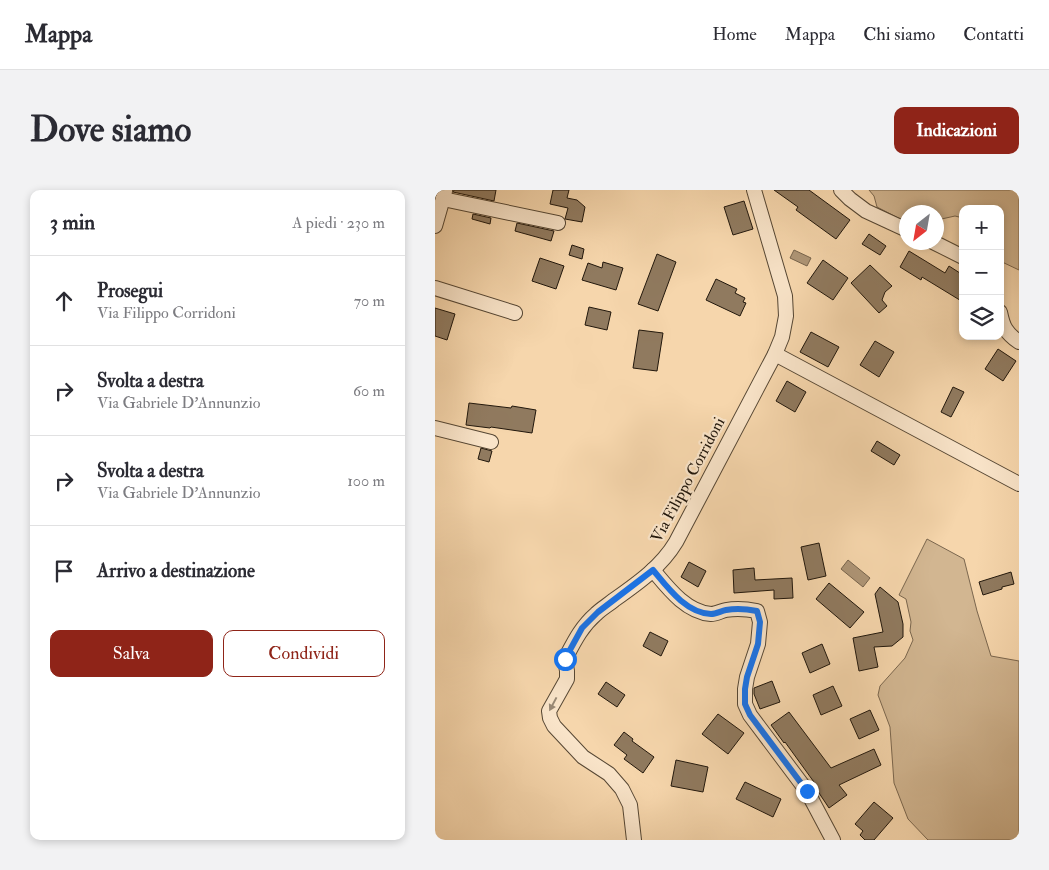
<!DOCTYPE html>
<html lang="it">
<head>
<meta charset="utf-8">
<style>
  :root { --surface:#fff; --page:#f2f2f3; --text:#2b2b33; --muted:#7c7c81; --line:#e1e1e2; --accent:#8f2418 }
  body { margin:0; font-family:"IM FELL Double Pica",serif; background:var(--page); color:var(--text) }
  .controls { position:absolute; right:15px; top:15px; display:grid; overflow:hidden; border-radius:10px; box-shadow:0 2px 8px #0003 }
  .controls button { width:45px; height:45px; display:grid; place-items:center; padding:0; border:0; border-bottom:1px solid var(--line); background:var(--surface); color:var(--text); font:25px sans-serif }
  .compass { position:absolute; left:464px; top:15px; width:45px; height:45px; border-radius:50%; background:var(--surface); box-shadow:0 2px 8px #0003; rotate:211deg }
  .stop { position:absolute; width:15px; height:15px; margin:-11px; border:4px solid #1a73e8; border-radius:50%; background:#fff }
  .stop.end { background:#1a73e8; border-color:#fff; box-shadow:0 1px 5px #0008 }
  .list { margin:0; padding:0; list-style:none }
  h2 { display:flex; justify-content:space-between; align-items:center; height:65px; margin:0; padding:0 20px; font-size:21px }
  h2 small { font-size:16px; font-weight:400; color:var(--muted) }
  .list li { display:grid; grid-template-columns:32px 1fr auto; gap:15px; align-items:center; box-sizing:border-box; height:90px; padding:0 20px; border-top:1px solid var(--line) }
  .list b { display:block; font-size:19px; white-space:nowrap }
  .list p { margin:0; font-size:16px; white-space:nowrap; color:var(--muted) }
  .list em { font-size:16px; font-style:normal; color:var(--muted) }
  .actions { display:flex; gap:10px; padding:15px 20px }
  .actions a { flex:1; padding:11px 0; border:1px solid var(--accent); border-radius:10px; text-align:center; font-size:18px; color:var(--accent) }
  .actions .main { background:var(--accent); color:#fff }
  .icon { flex:none; width:28px; height:28px; fill:none; stroke:currentColor; stroke-width:2; stroke-linecap:round; stroke-linejoin:round }
  .map { position:relative; flex:none; width:584px; height:650px; overflow:hidden; border-radius:10px }
  header { display:flex; align-items:center; gap:30px; box-sizing:border-box; height:70px; padding:0 25px; background:var(--surface); border-bottom:1px solid var(--line) }
  header strong { font-size:24px }
  nav { display:flex; gap:28px; margin-inline-start:auto; font-size:18px }
  .intro { display:flex; align-items:center; justify-content:space-between; box-sizing:border-box; height:120px; padding:0 30px }
  h1 { margin:0; font-size:35px }
  .button { padding:12px 22px; border-radius:10px; background:var(--accent); color:#fff; font-size:18px; font-weight:700 }
  main { display:flex; gap:30px; padding:0 30px }
  aside { flex:1; background:var(--surface); border-radius:10px; box-shadow:0 2px 8px #0003 }
  .map>svg:first-child { display:block }
  .green { fill:#d2b691; stroke:#7a664e }
  .water { fill:#ae9576; stroke:#76634c }
  .building { fill:#907a5f; stroke:#21170c }
  .lines { fill:none; stroke-linecap:round; stroke-linejoin:round }
  .minor-casing { stroke:#564734; stroke-width:16 }
  .minor { stroke:#f9e4c9; stroke-width:14 }
  .oneway { fill:#988874 }
  .route { stroke:#1a73e8; stroke-width:6 }
  .labels { text-anchor:middle; dominant-baseline:central; stroke-width:4.5; stroke-linejoin:round; paint-order:stroke }
  .street-label { font-size:16px; fill:#21170c; stroke:#f9e4c9 }
</style>
</head>
<body>
<header>
<strong>Mappa</strong>
<nav><a>Home</a><a>Mappa</a><a>Chi siamo</a><a>Contatti</a></nav>
</header>
<div class="intro"><h1>Dove siamo</h1><a class="button">Indicazioni</a></div>
<main>
<aside>
<h2>3 min<small>A piedi · 230 m</small></h2>
<ul class="list">
<li><svg class="icon" aria-label="ahead" viewBox="0 0 24 24"><path d="M12 20V5M6 11l6-6 6 6"/></svg><div><b>Prosegui</b><p>Via Filippo Corridoni</p></div><em>70 m</em></li>
<li><svg class="icon" aria-label="right" viewBox="0 0 24 24"><path d="M7 20v-9h11M14 6l5 5-5 5"/></svg><div><b>Svolta a destra</b><p>Via Gabriele D'Annunzio</p></div><em>60 m</em></li>
<li><svg class="icon" aria-label="right" viewBox="0 0 24 24"><path d="M7 20v-9h11M14 6l5 5-5 5"/></svg><div><b>Svolta a destra</b><p>Via Gabriele D'Annunzio</p></div><em>100 m</em></li>
<li><svg class="icon" aria-label="arrive" viewBox="0 0 24 24"><path d="M6 21V4h12l-3 4 3 4H6"/></svg><div><b>Arrivo a destinazione</b></div></li>
</ul>
<div class="actions"><a class="main">Salva</a><a>Condividi</a></div>
</aside>
<div class="map">
<svg width="584" height="650" viewBox="0 0 584 650">
  <rect width="100%" height="100%" fill="#f6d6ac"/>
  <filter id="stains"><feTurbulence type="fractalNoise" baseFrequency=".004" numOctaves="4"/><feColorMatrix values="0 0 0 0 .2 0 0 0 0 .09 0 0 0 0 .02 0 0 0 .5 -.17"/></filter>
  <radialGradient id="worn" r=".72"><stop offset=".6" stop-color="#630" stop-opacity="0"/><stop offset="1" stop-color="#630" stop-opacity=".3"/></radialGradient>
  <!-- green -->
  <g class="green">
    <path d="M 434,0 L 584,0 L 584,80 L 565,71 L 565,19 L 528,19 L 528,28 L 520,26 L 502,30 L 502,22 L 472,22 L 471,32 L 442,17 L 439,6 Z"/>
    <path d="M 492,349 L 529,369 L 542,421 L 556,466 L 584,471 L 584,650 L 493,650 L 473,629 L 459,593 L 455,537 L 443,505 L 445,496 L 470,468 L 478,450 L 475,441 L 476,432 L 471,409 L 464,405 Z"/>
  </g>
  <!-- water -->
  <g class="water">
    <path d="M 359,60 L 376,68 L 372,76 L 355,68 Z"/>
    <path d="M 413,370 L 435,388 L 428,397 L 406,379 Z"/>
  </g>
  <!-- building -->
  <g class="building">
    <path d="M 19,0 L 61,0 L 59,11 L 18,2 Z"/>
    <path d="M 118,0 L 134,0 L 132,8 L 142,10 L 150,17 L 147,32 L 130,29 L 133,18 L 115,14 Z"/>
    <path d="M 339,0 L 374,0 L 415,30 L 401,49 L 361,20 L 363,17 Z"/>
    <path d="M 309,11 L 318,39 L 298,45 L 289,17 Z"/>
    <path d="M 38,24 L 56,28 L 55,34 L 37,29 Z"/>
    <path d="M 82,33 L 119,41 L 116,51 L 80,41 Z"/>
    <path d="M 434,44 L 451,56 L 445,65 L 427,54 Z"/>
    <path d="M 137,55 L 149,59 L 147,69 L 134,65 Z"/>
    <path d="M 474,61 L 510,83 L 514,76 L 528,85 L 528,112 L 487,87 L 486,90 L 465,77 Z"/>
    <path d="M 222,64 L 241,72 L 223,121 L 203,114 Z"/>
    <path d="M 105,68 L 129,76 L 121,99 L 97,91 Z"/>
    <path d="M 388,70 L 413,88 L 398,110 L 372,93 Z"/>
    <path d="M 168,72 L 188,78 L 181,100 L 147,90 L 153,73 L 167,78 Z"/>
    <path d="M 435,75 L 457,96 L 450,102 L 447,110 L 452,116 L 444,123 L 416,93 Z"/>
    <path d="M 281,89 L 302,99 L 300,103 L 310,108 L 308,112 L 311,113 L 305,126 L 271,110 Z"/>
    <path d="M 154,117 L 176,122 L 172,140 L 150,135 Z"/>
    <path d="M 0,118 L 20,124 L 12,150 L 0,146 Z"/>
    <path d="M 204,140 L 228,143 L 222,181 L 198,178 Z"/>
    <path d="M 376,142 L 404,157 L 393,177 L 365,162 Z"/>
    <path d="M 440,151 L 459,162 L 444,187 L 425,175 Z"/>
    <path d="M 563,159 L 581,171 L 568,191 L 550,179 Z"/>
    <path d="M 352,191 L 371,202 L 360,222 L 341,211 Z"/>
    <path d="M 518,197 L 529,202 L 516,227 L 506,222 Z"/>
    <path d="M 34,213 L 76,218 L 77,216 L 101,220 L 97,243 L 56,237 L 55,238 L 31,235 Z"/>
    <path d="M 442,251 L 465,265 L 459,275 L 436,261 Z"/>
    <path d="M 46,258 L 57,261 L 54,272 L 43,269 Z"/>
    <path d="M 384,353 L 391,386 L 373,390 L 366,357 Z"/>
    <path d="M 254,372 L 271,381 L 263,397 L 246,387 Z"/>
    <path d="M 319,378 L 320,390 L 357,388 L 358,408 L 339,409 L 339,400 L 299,403 L 298,380 Z"/>
    <path d="M 576,382 L 579,394 L 567,397 L 567,399 L 548,405 L 544,392 Z"/>
    <path d="M 394,393 L 429,422 L 415,438 L 381,409 Z"/>
    <path d="M 445,397 L 463,412 L 468,434 L 468,447 L 457,456 L 439,457 L 443,477 L 424,481 L 418,448 L 448,442 L 440,404 Z"/>
    <path d="M 215,442 L 233,451 L 226,466 L 208,456 Z"/>
    <path d="M 387,454 L 395,474 L 375,483 L 367,463 Z"/>
    <path d="M 337,491 L 345,512 L 325,519 L 319,504 L 319,498 Z"/>
    <path d="M 171,492 L 190,505 L 182,517 L 163,504 Z"/>
    <path d="M 398,496 L 407,516 L 386,525 L 378,505 Z"/>
    <path d="M 435,520 L 444,540 L 424,549 L 415,529 Z"/>
    <path d="M 354,522 L 396,578 L 439,559 L 446,575 L 404,595 L 412,605 L 394,618 L 382,600 L 384,599 L 350,552 L 349,553 L 336,535 Z"/>
    <path d="M 283,524 L 309,543 L 293,564 L 267,544 Z"/>
    <path d="M 189,542 L 198,549 L 197,551 L 219,567 L 208,583 L 189,569 L 192,565 L 179,555 Z"/>
    <path d="M 241,570 L 273,577 L 268,602 L 236,596 Z"/>
    <path d="M 310,592 L 346,609 L 338,627 L 301,609 Z"/>
    <path d="M 439,612 L 458,628 L 439,650 L 430,650 L 425,645 L 428,641 L 420,634 Z"/>
  </g>
  <g class="lines">
    <defs>
      <g id="minor">
        <path d="M 406,0 L 415,9 L 431,21 L 472,40"/>
        <path d="M 8,9 L 123,33"/>
        <path d="M 0,36 L 10,1"/>
        <path d="M 498,52 L 528,67"/>
        <path d="M 0,98 L 80,123"/>
        <path d="M 565,122 C 568,137 571,143 584,152"/>
        <path d="M 340,164 L 584,294"/>
        <path d="M 0,238 L 56,252"/>
        <path d="M 218,380 C 233,398 251,422 276,424 C 281,424 286,421 291,420 C 302,418 312,419 322,421 L 325,432 L 323,454 L 312,487 L 310,499 L 310,514 L 315,525 L 372,601 L 398,650"/>
        <path d="M 199,650 L 195,615 L 187,599 L 174,584 L 148,567 L 119,536 L 115,528 L 114,521 L 132,489 L 132,481 L 130,469 C 139,452 146,437 161,424 C 166,419 173,415 179,410 C 203,393 226,377 241,352 L 340,164 L 347,147 L 351,126 L 350,106 L 319,0"/>
      </g>
    </defs>
    <!-- minor casing -->
    <use href="#minor" class="minor-casing"/>
    <!-- minor -->
    <use href="#minor" class="minor"/>
  </g>
  <!-- one-way arrows -->
  <defs><path id="oneway-solid" d="M-6-.8H1V-3.2L6.5 0L1 3.2V.8H-6Z" transform="scale(1.25)"/></defs>
  <use class="oneway" href="#oneway-solid" transform="translate(118 514) rotate(118)"/>
  <g class="lines">
    <!-- route -->
    <path class="route" d="M 130,469 L 147,438 L 163,422 L 218,380 C 233,398 251,423 276,424 C 281,424 286,421 291,420 C 302,418 312,419 322,421 L 325,432 L 323,454 L 312,487 L 310,499 L 310,514 L 315,525 L 372,601"/>
  </g>
  <g class="labels">
    <!-- street labels -->
    <g class="street-label">
      <text transform="translate(253 290) rotate(-62)">Via Filippo Corridoni</text>
    </g>
  </g>
  <rect width="100%" height="100%" filter="url(#stains)"/>
  <rect width="100%" height="100%" fill="url(#worn)"/>
</svg>
<div class="controls">
<button>+</button>
<button>−</button>
<button><svg class="icon" aria-label="layers" viewBox="0 0 24 24"><path d="M12 4l9 5-9 5-9-5zM3 14l9 5 9-5"/></svg></button>
</div>
<svg class="compass" viewBox="-18 -18 36 36"><path d="M0-13l5 13h-10z" fill="#e53935"/><path d="M0 13l5-13h-10z" fill="#7c7c81"/></svg>
<div class="stop" style="left:130px;top:469px"></div>
<div class="stop end" style="left:372px;top:601px"></div>
</div>
</main>
</body>
</html>
